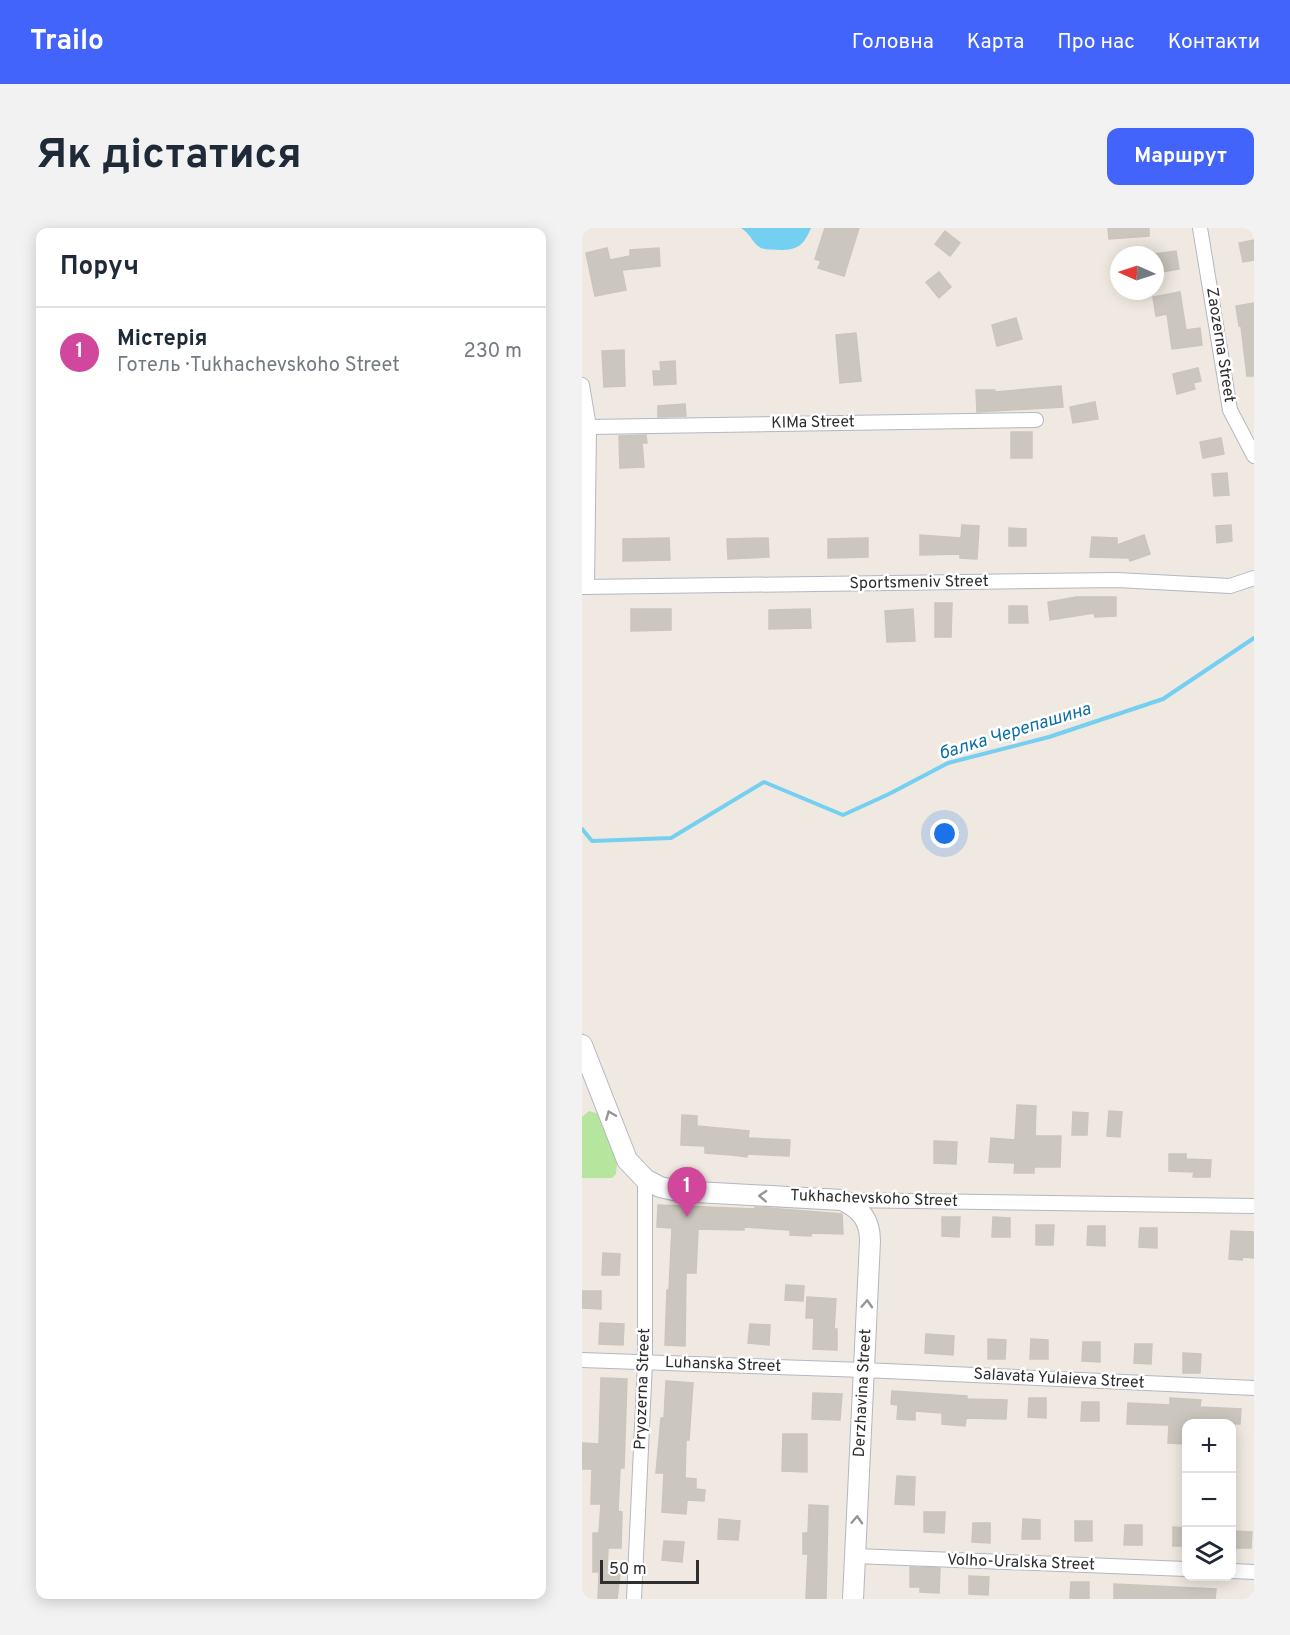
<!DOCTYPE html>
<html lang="uk">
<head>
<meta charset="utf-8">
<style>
  :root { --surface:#fff; --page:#f2f2f3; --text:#1f2937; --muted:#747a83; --line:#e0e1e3; --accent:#4264fb }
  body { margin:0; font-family:Overpass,sans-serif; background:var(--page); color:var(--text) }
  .controls { position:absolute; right:18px; bottom:18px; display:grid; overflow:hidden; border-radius:12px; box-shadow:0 3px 15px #0003 }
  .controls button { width:54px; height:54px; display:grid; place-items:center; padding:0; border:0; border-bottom:2px solid var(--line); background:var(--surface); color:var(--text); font:30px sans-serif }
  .compass { position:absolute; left:528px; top:18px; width:54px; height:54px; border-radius:50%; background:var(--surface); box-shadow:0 3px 15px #0003; rotate:273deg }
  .scale { position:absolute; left:18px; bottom:15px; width:99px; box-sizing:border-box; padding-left:6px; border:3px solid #2e2e2e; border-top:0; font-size:16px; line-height:21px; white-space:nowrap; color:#2e2e2e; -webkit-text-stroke:4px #fff; paint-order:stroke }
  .you { position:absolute; left:363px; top:606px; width:21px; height:21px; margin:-15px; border:4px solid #fff; border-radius:50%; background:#1a73e8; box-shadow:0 0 0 9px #1a73e833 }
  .badge { display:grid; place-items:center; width:39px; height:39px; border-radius:50%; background:var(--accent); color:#fff; font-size:20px; font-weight:700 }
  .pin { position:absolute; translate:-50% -50px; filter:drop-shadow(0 2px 3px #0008) }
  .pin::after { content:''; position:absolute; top:32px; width:21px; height:18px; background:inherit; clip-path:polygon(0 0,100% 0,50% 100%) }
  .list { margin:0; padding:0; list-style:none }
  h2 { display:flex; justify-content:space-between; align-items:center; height:78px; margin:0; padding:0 24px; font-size:26px }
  h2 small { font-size:20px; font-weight:400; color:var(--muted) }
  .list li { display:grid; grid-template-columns:39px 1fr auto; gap:18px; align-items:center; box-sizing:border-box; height:90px; padding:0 24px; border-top:2px solid var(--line) }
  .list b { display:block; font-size:22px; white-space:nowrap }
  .list p { margin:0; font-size:20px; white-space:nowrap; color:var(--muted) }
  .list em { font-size:20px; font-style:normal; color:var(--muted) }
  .icon { flex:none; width:33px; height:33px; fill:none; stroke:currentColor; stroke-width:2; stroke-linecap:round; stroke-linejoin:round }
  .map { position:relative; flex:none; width:672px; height:1371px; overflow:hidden; border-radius:12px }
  header { display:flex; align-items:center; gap:36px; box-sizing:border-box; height:84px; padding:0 30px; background:var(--accent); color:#fff }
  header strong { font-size:28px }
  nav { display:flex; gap:33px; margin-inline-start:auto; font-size:21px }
  .intro { display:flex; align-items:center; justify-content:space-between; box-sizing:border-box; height:144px; padding:0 36px }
  h1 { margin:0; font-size:42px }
  .button { padding:15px 27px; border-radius:12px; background:var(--accent); color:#fff; font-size:21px; font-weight:700 }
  main { display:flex; gap:36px; padding:0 36px }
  aside { flex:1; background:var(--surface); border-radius:12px; box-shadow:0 3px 15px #0003 }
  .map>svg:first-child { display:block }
  .green { fill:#b6e59e }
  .water { fill:#75cff0 }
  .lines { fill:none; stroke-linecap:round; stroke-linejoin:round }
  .stream { stroke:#75cff0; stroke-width:4 }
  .building { fill:#cbc7bf; stroke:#cbc5ba; stroke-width:1.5 }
  .street-casing { stroke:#b4b7c1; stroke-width:16 }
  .secondary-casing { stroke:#b4b7c1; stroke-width:22 }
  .street { stroke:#fff; stroke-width:14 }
  .secondary { stroke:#fff; stroke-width:20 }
  .oneway { stroke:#969696 }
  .labels { text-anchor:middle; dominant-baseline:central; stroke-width:5; stroke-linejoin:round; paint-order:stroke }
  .street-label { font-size:16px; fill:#2e2e2e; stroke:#fff }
  .water-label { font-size:18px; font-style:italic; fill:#0d6fa3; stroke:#fff }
</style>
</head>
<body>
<header>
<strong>Trailo</strong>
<nav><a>Головна</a><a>Карта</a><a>Про нас</a><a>Контакти</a></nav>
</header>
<div class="intro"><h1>Як дістатися</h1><a class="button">Маршрут</a></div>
<main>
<aside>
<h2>Поруч<small></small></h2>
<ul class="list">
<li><span class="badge" style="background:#d1479c">1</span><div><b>Містерія</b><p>Готель · Tukhachevskoho Street</p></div><em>230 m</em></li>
</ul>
</aside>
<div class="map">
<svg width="672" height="1371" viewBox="0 0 672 1371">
  <rect width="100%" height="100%" fill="#efe9e1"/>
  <!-- green -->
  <path class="green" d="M 7,883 L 17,886 L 35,935 L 34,946 L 30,950 L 0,950 L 0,889 Z"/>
  <!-- water -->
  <path class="water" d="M 159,0 L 229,0 C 222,17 216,22 198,22 C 192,22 184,22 179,20 C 171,16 168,5 159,0 Z"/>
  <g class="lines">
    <!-- stream -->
    <path class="stream" d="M 0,601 L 10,613 L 89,610 L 182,554 L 261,587 L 307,566 L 366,535 L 467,509 L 581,471 L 672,410"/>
  </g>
  <!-- building -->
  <g class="building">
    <path d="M 243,0 L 277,0 L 262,48 L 236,40 L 239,33 L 233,31 Z"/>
    <path d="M 526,0 L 567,0 L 567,8 L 527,11 Z"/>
    <path d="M 363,3 L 378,15 L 368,28 L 353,16 Z"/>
    <path d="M 672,12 L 672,32 L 661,34 L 657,15 Z"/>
    <path d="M 25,20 L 28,32 L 48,28 L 48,22 L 77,20 L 78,38 L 40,42 L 44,62 L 13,68 L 4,25 Z"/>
    <path d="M 594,23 L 597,41 L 573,45 L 573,26 Z"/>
    <path d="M 357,44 L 369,59 L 357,70 L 344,54 Z"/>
    <path d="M 598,64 L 604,102 L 618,100 L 620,117 L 590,121 L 585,86 L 574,88 L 571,69 Z"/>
    <path d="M 672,75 L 672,148 L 665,148 L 659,98 L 657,98 L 654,78 Z"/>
    <path d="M 434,90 L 440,111 L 415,118 L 410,97 Z"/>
    <path d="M 274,105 L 279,153 L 258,155 L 254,107 Z"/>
    <path d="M 42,122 L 43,158 L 22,159 L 20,123 Z"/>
    <path d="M 93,133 L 94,156 L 72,157 L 71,143 L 79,143 L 78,134 Z"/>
    <path d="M 616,140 L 619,153 L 611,155 L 613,161 L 595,166 L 591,146 Z"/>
    <path d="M 479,158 L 481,179 L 395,184 L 394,162 L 413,162 L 413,164 Z"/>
    <path d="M 513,174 L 516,191 L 491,195 L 488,179 Z"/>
    <path d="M 103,176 L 104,188 L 76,189 L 76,178 Z"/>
    <rect x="429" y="204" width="21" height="26"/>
    <path d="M 64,207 L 65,215 L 60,215 L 62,239 L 38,240 L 37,208 Z"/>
    <path d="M 639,210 L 642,226 L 621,230 L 618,214 Z"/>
    <path d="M 645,245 L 647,267 L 632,268 L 630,246 Z"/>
    <path d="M 380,297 L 397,298 L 395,331 L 378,330 L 378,326 L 338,327 L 338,307 L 379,310 Z"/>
    <path d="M 649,297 L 650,313 L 635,315 L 634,298 Z"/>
    <path d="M 427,300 L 444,301 L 444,318 L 427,318 Z"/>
    <path d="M 562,307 L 568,326 L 548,333 L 547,330 L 508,329 L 510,309 L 535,310 L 535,317 Z"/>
    <path d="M 87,310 L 88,332 L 41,333 L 41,311 Z"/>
    <path d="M 186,310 L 187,329 L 146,331 L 145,311 Z"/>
    <path d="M 286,310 L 286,329 L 246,330 L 246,311 Z"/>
    <path d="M 494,369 L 534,369 L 534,388 L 513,389 L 512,385 L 468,392 L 466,374 Z"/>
    <path d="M 353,375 L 370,375 L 369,409 L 353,409 Z"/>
    <path d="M 427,378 L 445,378 L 446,395 L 427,395 Z"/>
    <path d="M 49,381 L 89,381 L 89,402 L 49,403 Z"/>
    <path d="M 228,381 L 229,400 L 187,401 L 187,382 Z"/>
    <path d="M 331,381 L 333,413 L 305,414 L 303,383 Z"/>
    <path d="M 435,877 L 454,878 L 453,908 L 479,908 L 478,939 L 452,939 L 452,945 L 432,945 L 433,935 L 407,934 L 409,910 L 433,912 Z"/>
    <path d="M 527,883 L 540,884 L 538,909 L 525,908 Z"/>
    <path d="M 491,884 L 506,885 L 505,907 L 490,907 Z"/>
    <path d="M 100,887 L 115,888 L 115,898 L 167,903 L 166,910 L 208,912 L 207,928 L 165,926 L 165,929 L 150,927 L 123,925 L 123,918 L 99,917 Z"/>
    <path d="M 352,913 L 375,914 L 374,936 L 352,935 Z"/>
    <path d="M 587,926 L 604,926 L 604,931 L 629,932 L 628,949 L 611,949 L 612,944 L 587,943 Z"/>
    <path d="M 76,977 L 173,981 L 173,979 L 260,986 L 261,1006 L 229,1005 L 229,1008 L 208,1007 L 208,1002 L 162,999 L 162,1002 L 116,1001 L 114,1045 L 104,1045 L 103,1118 L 83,1117 L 85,1062 L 87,1062 L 90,1000 L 75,999 Z"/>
    <path d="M 360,989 L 378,989 L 377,1009 L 360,1008 Z"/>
    <path d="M 411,989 L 428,990 L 428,1009 L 410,1009 Z"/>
    <path d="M 454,997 L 472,997 L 471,1017 L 454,1017 Z"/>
    <path d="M 506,998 L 523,998 L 523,1018 L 505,1017 Z"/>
    <path d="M 558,1000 L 575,1000 L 575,1020 L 557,1019 Z"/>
    <path d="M 649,1003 L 672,1004 L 672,1030 L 661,1029 L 660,1032 L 647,1031 Z"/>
    <path d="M 21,1025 L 38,1026 L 37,1047 L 20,1047 Z"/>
    <path d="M 204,1057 L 222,1058 L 221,1073 L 203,1072 Z"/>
    <path d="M 0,1063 L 19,1063 L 19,1081 L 0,1080 Z"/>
    <path d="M 225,1069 L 254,1071 L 252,1101 L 255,1101 L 255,1122 L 231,1121 L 232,1090 L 224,1090 Z"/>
    <path d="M 18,1095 L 42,1096 L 41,1117 L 17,1116 Z"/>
    <path d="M 168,1096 L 188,1097 L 187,1117 L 166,1115 Z"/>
    <path d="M 344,1106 L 372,1108 L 371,1127 L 343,1125 Z"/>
    <path d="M 406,1111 L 424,1112 L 423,1131 L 406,1131 Z"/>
    <path d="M 449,1111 L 466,1112 L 466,1131 L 448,1131 Z"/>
    <path d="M 501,1114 L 518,1114 L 518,1134 L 500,1133 Z"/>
    <path d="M 553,1116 L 570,1116 L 569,1136 L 552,1135 Z"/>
    <path d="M 601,1125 L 619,1126 L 618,1145 L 601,1145 Z"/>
    <path d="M 19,1150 L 45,1151 L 42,1240 L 38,1240 L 36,1283 L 40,1284 L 39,1320 L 26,1320 L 25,1344 L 11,1344 L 11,1305 L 17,1305 L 19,1276 L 9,1276 L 10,1241 L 0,1241 L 0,1215 L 17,1216 Z"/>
    <path d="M 84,1153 L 111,1155 L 107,1212 L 104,1212 L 103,1250 L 114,1251 L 114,1261 L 123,1262 L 122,1273 L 105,1272 L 104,1286 L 80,1284 L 82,1245 L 74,1245 L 79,1190 L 82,1190 Z"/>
    <path d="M 310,1163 L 385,1168 L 385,1171 L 425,1172 L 424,1191 L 384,1190 L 383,1198 L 360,1196 L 360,1185 L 333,1183 L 333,1192 L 315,1191 L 316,1177 L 309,1176 Z"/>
    <path d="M 231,1165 L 260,1166 L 258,1192 L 230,1191 Z"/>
    <path d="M 447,1170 L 464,1170 L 464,1190 L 446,1189 Z"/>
    <path d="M 588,1170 L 619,1172 L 618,1179 L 659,1181 L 658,1196 L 604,1196 L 604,1216 L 586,1215 L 587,1197 L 545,1196 L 546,1175 L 588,1177 Z"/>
    <path d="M 500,1174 L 517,1174 L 517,1193 L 499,1193 Z"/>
    <path d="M 201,1206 L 225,1206 L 225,1244 L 200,1243 Z"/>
    <path d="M 315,1248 L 333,1249 L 332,1277 L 313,1276 Z"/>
    <path d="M 227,1277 L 246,1278 L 244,1371 L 224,1371 L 226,1326 L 221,1326 L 221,1305 L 226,1305 Z"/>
    <path d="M 342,1284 L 363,1284 L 362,1305 L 342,1304 Z"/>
    <path d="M 137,1291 L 158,1293 L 156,1312 L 136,1311 Z"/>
    <path d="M 441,1291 L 458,1292 L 458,1311 L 440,1311 Z"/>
    <rect x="493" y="1293" width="17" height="20"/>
    <path d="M 391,1295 L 408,1295 L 408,1315 L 390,1314 Z"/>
    <path d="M 543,1297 L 560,1297 L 560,1317 L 542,1317 Z"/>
    <path d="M 591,1299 L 604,1300 L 604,1318 L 591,1318 Z"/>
    <path d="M 650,1303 L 670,1304 L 669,1320 L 650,1320 Z"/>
    <path d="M 82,1313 L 102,1314 L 100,1334 L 80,1332 Z"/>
    <path d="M 328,1339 L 358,1340 L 357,1365 L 338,1364 L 338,1359 L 328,1359 Z"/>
    <path d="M 17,1345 L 38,1346 L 35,1371 L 16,1371 Z"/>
    <path d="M 387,1348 L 407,1349 L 406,1367 L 387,1366 Z"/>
    <path d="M 489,1354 L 507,1354 L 507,1371 L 488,1370 Z"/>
    <path d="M 532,1356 L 634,1361 L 633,1371 L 532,1371 Z"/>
  </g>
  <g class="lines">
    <defs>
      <g id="street">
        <path d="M 618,0 L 648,182 L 672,228"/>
        <path d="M 0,157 L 7,199 L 5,359"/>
        <path d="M 7,199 L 454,192"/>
        <path d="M 0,359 L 535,352 L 648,358 L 672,350"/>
        <path d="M 263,972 L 672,978"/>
        <path d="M 0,1132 L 282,1142 L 672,1160"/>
        <path d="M 273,1328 L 604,1341"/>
        <path d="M 650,1343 L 672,1344"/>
        <path d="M 52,1371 L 63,1134 L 63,951"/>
      </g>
      <path id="secondary" d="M 0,817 L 45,932 L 63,951 L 78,959 L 96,963 L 260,972 C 279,981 288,992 288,1013 L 271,1371"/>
    </defs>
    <!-- street casing -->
    <use href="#street" class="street-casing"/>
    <!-- secondary casing -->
    <use href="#secondary" class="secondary-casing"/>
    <!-- street -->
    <use href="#street" class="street"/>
    <!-- secondary -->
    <use href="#secondary" class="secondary"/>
  </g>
  <!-- one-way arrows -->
  <defs><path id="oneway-chevron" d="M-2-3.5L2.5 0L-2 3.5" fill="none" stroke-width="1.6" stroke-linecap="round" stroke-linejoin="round" transform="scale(1.5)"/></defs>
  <g class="oneway">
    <use href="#oneway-chevron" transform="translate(28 887) rotate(-112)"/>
    <use href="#oneway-chevron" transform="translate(181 968) rotate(-177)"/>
    <use href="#oneway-chevron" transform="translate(285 1076) rotate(-87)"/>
    <use href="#oneway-chevron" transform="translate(275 1292) rotate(-87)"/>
  </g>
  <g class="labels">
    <!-- street labels -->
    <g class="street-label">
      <text transform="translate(638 117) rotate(81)">Zaozerna Street</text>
      <text transform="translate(231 195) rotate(-1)">KIMa Street</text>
      <text transform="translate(337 355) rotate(-1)">Sportsmeniv Street</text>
      <text transform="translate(292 971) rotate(2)">Tukhachevskoho Street</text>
      <text transform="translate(141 1137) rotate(2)">Luhanska Street</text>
      <text transform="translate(477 1151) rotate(3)">Salavata Yulaieva Street</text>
      <text transform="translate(61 1161) rotate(-88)">Pryozerna Street</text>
      <text transform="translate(281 1165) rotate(-87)">Derzhavina Street</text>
      <text transform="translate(439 1335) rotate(2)">Volho-Uralska Street</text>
    </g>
    <!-- water labels -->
    <g class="water-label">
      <text transform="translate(433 504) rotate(-17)">балка Черепашина</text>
    </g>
  </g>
</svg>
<div class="controls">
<button>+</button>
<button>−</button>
<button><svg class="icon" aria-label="layers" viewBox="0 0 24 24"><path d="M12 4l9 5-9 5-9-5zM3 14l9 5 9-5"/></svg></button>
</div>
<svg class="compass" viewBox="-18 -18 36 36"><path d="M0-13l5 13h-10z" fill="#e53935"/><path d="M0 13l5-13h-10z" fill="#747a83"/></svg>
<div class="scale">50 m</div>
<div class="you"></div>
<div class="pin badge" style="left:105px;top:989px;background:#d1479c">1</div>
</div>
</main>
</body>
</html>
